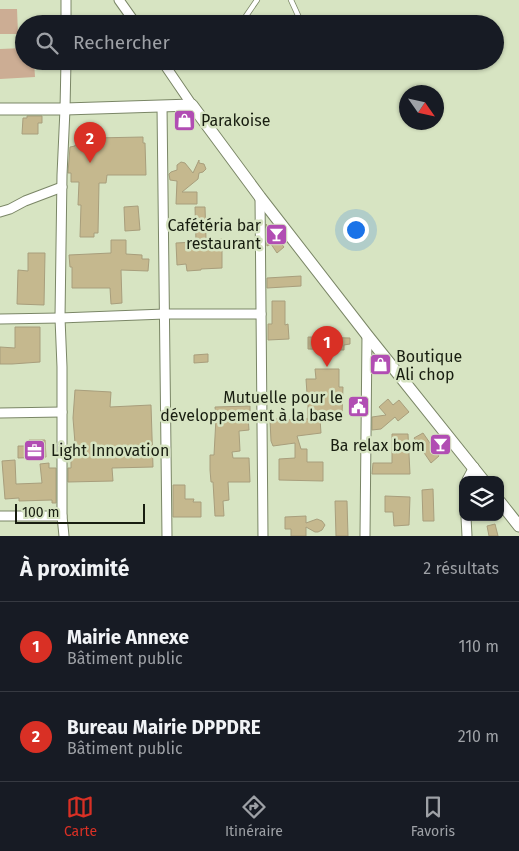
<!DOCTYPE html>
<html lang="fr">
<head>
<meta charset="utf-8">
<style>
  :root { --surface:#171b24; --page:#20242c; --text:#f1f3f6; --muted:#9ea1a6; --line:#363941; --accent:#d93025 }
  body { margin:0; font-family:"Fira Sans",sans-serif; background:var(--page); color:var(--text) }
  .controls { position:absolute; right:15px; bottom:15px; display:grid; overflow:hidden; border-radius:10px; box-shadow:0 1px 4px #0004 }
  .controls button { width:45px; height:45px; display:grid; place-items:center; padding:0; border:0; border-bottom:1px solid var(--line); background:var(--surface); color:var(--text); font:25px sans-serif }
  .compass { position:absolute; left:399px; top:85px; width:45px; height:45px; border-radius:50%; background:var(--surface); box-shadow:0 1px 4px #0004; rotate:124deg }
  .scale { position:absolute; left:15px; bottom:12px; width:130px; box-sizing:border-box; padding-left:5px; border:2px solid #181d10; border-top:0; font-size:14px; line-height:18px; white-space:nowrap; color:#181d10; -webkit-text-stroke:4px #d7e4c2; paint-order:stroke }
  .you { position:absolute; left:355px; top:229px; width:18px; height:18px; margin:-12px; border:4px solid #fff; border-radius:50%; background:#1a73e8; box-shadow:0 0 0 8px #1a73e833 }
  .badge { display:grid; place-items:center; width:32px; height:32px; border-radius:50%; background:var(--accent); color:#fff; font-size:16px; font-weight:700 }
  .pin { position:absolute; translate:-50% -41px; filter:drop-shadow(0 1px 2px #0008) }
  .pin::after { content:''; position:absolute; top:26px; width:18px; height:15px; background:inherit; clip-path:polygon(0 0,100% 0,50% 100%) }
  .list { margin:0; padding:0; list-style:none }
  h2 { display:flex; justify-content:space-between; align-items:center; height:65px; margin:0; padding:0 20px; font-size:21px }
  h2 small { font-size:16px; font-weight:400; color:var(--muted) }
  .list li { display:grid; grid-template-columns:32px 1fr auto; gap:15px; align-items:center; box-sizing:border-box; height:90px; padding:0 20px; border-top:1px solid var(--line) }
  .list b { display:block; font-size:19px; white-space:nowrap }
  .list p { margin:0; font-size:16px; white-space:nowrap; color:var(--muted) }
  .list em { font-size:16px; font-style:normal; color:var(--muted) }
  .icon { flex:none; width:28px; height:28px; fill:none; stroke:currentColor; stroke-width:2; stroke-linecap:round; stroke-linejoin:round }
  .map { position:relative; flex:none; width:519px; height:536px; overflow:hidden }
  .search { position:absolute; background:var(--surface); box-shadow:0 1px 4px #0004; left:15px; right:15px; top:15px; height:55px; display:flex; align-items:center; gap:12px; box-sizing:border-box; padding:0 18px; border-radius:28px; color:var(--muted); font-size:19px }
  .sheet { height:245px; background:var(--surface) }
  nav { display:flex; justify-content:space-around; align-items:center; box-sizing:border-box; height:70px; border-top:1px solid var(--line); background:var(--surface); font-size:14px; color:var(--muted) }
  nav a { display:grid; justify-items:center; gap:2px }
  nav .on { color:var(--accent) }
  .map>svg:first-child { display:block }
  .green { fill:#ccad94 }
  .building { fill:#c5b88e; stroke:#a89e7c }
  .lines { fill:none; stroke-linecap:round; stroke-linejoin:round }
  .service-casing { stroke:#7a8666; stroke-width:6 }
  .minor-casing { stroke:#7a8666; stroke-width:11 }
  .tertiary-casing { stroke:#7a8666; stroke-width:13 }
  .service { stroke:#fff; stroke-width:4.5 }
  .minor { stroke:#fff; stroke-width:9 }
  .tertiary { stroke:#fff; stroke-width:11 }
  .labels { text-anchor:middle; dominant-baseline:central; stroke-width:5; stroke-linejoin:round; paint-order:stroke }
  .poi-label { font-size:16px; fill:#181d10; stroke:#d7e4c2; text-anchor:start }
</style>
</head>
<body>
<div class="map">
<svg width="519" height="536" viewBox="0 0 519 536">
  <rect width="100%" height="100%" fill="#d7e4c2"/>
  <!-- green -->
  <g class="green">
    <path d="M 0,9 L 17,9 L 18,34 L 0,34 Z"/>
    <path d="M 24,48 L 24,61 L 34,61 L 35,77 L 0,79 L 0,49 Z"/>
  </g>
  <!-- building -->
  <g class="building">
    <path d="M 27,116 L 42,116 L 42,123 L 38,123 L 38,134 L 22,134 L 23,118 L 27,118 Z"/>
    <path d="M 143,137 L 143,143 L 145,143 L 146,175 L 107,175 L 106,183 L 99,183 L 98,233 L 94,233 L 94,237 L 80,237 L 81,205 L 78,205 L 79,182 L 71,182 L 71,173 L 68,173 L 70,147 L 75,146 L 75,145 L 94,145 L 94,138 Z"/>
    <path d="M 199,160 L 199,163 L 204,164 L 206,169 L 203,172 L 199,173 L 198,179 L 182,192 L 197,192 L 197,204 L 176,204 L 177,181 L 170,180 L 169,174 L 171,172 L 177,170 L 177,165 L 181,162 L 185,163 L 193,173 Z"/>
    <path d="M 138,206 L 140,230 L 125,231 L 124,207 Z"/>
    <path d="M 195,207 L 205,207 L 206,239 L 222,239 L 222,268 L 201,269 L 201,270 L 187,271 L 186,264 L 177,265 L 176,243 L 196,242 Z"/>
    <path d="M 266,224 L 280,240 L 279,241 L 284,247 L 277,253 L 271,244 L 267,246 Z"/>
    <path d="M 111,240 L 126,240 L 126,254 L 142,255 L 142,259 L 149,259 L 148,271 L 121,270 L 122,303 L 111,304 L 110,288 L 72,288 L 72,267 L 70,267 L 69,255 L 111,253 Z"/>
    <path d="M 28,253 L 45,253 L 44,305 L 17,304 L 18,270 L 28,271 Z"/>
    <path d="M 301,276 L 301,286 L 267,288 L 267,278 Z"/>
    <path d="M 272,301 L 285,301 L 285,325 L 288,324 L 289,339 L 268,340 L 268,324 L 272,324 Z"/>
    <path d="M 15,327 L 40,327 L 40,362 L 12,364 L 0,364 L 0,347 L 15,348 Z"/>
    <path d="M 308,337 L 350,338 L 350,344 L 344,345 L 344,350 L 308,349 Z"/>
    <path d="M 208,354 L 208,362 L 194,363 L 194,355 Z"/>
    <path d="M 315,369 L 339,369 L 339,387 L 343,387 L 342,415 L 334,414 L 334,416 L 320,419 L 321,433 L 297,436 L 301,449 L 307,449 L 307,462 L 323,462 L 323,481 L 279,480 L 279,459 L 295,458 L 295,443 L 273,446 L 271,441 L 270,420 L 287,417 L 287,420 L 308,419 L 308,394 L 307,394 L 306,379 L 316,379 Z"/>
    <path d="M 75,390 L 111,392 L 110,407 L 151,405 L 153,467 L 112,468 L 113,481 L 68,482 L 68,468 L 71,468 L 71,457 L 76,456 L 73,418 Z"/>
    <path d="M 388,399 L 393,405 L 399,400 L 409,412 L 398,421 L 395,417 L 381,429 L 372,430 L 372,417 L 386,415 L 379,407 Z"/>
    <path d="M 250,406 L 250,417 L 248,417 L 249,430 L 239,431 L 240,451 L 232,452 L 233,458 L 249,458 L 250,482 L 228,482 L 229,500 L 223,501 L 224,516 L 215,516 L 213,482 L 211,482 L 210,470 L 210,455 L 214,455 L 216,418 L 215,407 Z"/>
    <path d="M 423,433 L 439,456 L 431,463 L 414,438 Z"/>
    <path d="M 392,434 L 408,434 L 410,474 L 372,474 L 373,463 L 392,463 Z"/>
    <path d="M 29,440 L 45,440 L 46,457 L 18,458 L 18,446 L 29,446 Z"/>
    <path d="M 15,460 L 16,484 L 42,483 L 40,464 L 49,463 L 49,468 L 56,468 L 56,503 L 52,503 L 52,500 L 19,501 L 19,498 L 5,499 L 2,461 Z"/>
    <path d="M 173,485 L 185,485 L 185,499 L 194,499 L 193,502 L 201,502 L 201,517 L 173,517 Z"/>
    <path d="M 433,489 L 434,521 L 423,521 L 422,490 Z"/>
    <path d="M 385,496 L 410,497 L 409,525 L 394,526 L 393,512 L 385,512 Z"/>
    <path d="M 335,501 L 347,501 L 348,536 L 336,536 Z"/>
    <path d="M 306,516 L 306,523 L 317,519 L 322,521 L 325,525 L 322,530 L 318,532 L 315,532 L 306,527 L 306,536 L 291,536 L 291,529 L 285,529 L 285,517 Z"/>
    <path d="M 495,524 L 498,536 L 489,536 L 487,526 Z"/>
  </g>
  <g class="lines">
    <defs>
      <g id="service">
        <path d="M 291,0 L 302,24"/>
        <path d="M 246,16 L 257,0"/>
      </g>
      <g id="minor">
        <path d="M 119,0 L 136,24"/>
        <path d="M 66,24 L 66,0"/>
        <path d="M 162,61 L 192,105"/>
        <path d="M 162,106 L 167,536"/>
        <path d="M 260,197 L 263,536"/>
        <path d="M 0,212 L 10,209 L 25,201 L 62,187"/>
        <path d="M 0,319 L 60,318 L 165,314 L 261,314"/>
        <path d="M 0,413 L 62,412"/>
        <path d="M 467,480 L 474,467"/>
        <path d="M 0,516 L 62,516"/>
        <path d="M 466,517 L 467,536"/>
        <path d="M 64,536 L 62,516 L 62,367 L 60,318 L 62,175 L 65,109 L 66,61"/>
        <path d="M 365,536 L 367,335"/>
      </g>
      <g id="tertiary">
        <path d="M 0,109 L 65,109 L 192,105 L 260,197 L 367,335 L 483,480"/>
        <path d="M 500,502 L 519,526"/>
      </g>
    </defs>
    <!-- service casing -->
    <use href="#service" class="service-casing"/>
    <!-- minor casing -->
    <use href="#minor" class="minor-casing"/>
    <!-- tertiary casing -->
    <use href="#tertiary" class="tertiary-casing"/>
    <!-- service -->
    <use href="#service" class="service"/>
    <!-- minor -->
    <use href="#minor" class="minor"/>
    <!-- tertiary -->
    <use href="#tertiary" class="tertiary"/>
  </g>
  <!-- icons -->
  <defs>
    <symbol id="shop-square" viewBox="-11 -11 22 22"><rect x="-9" y="-9" width="18" height="18" rx="4" fill="#b14db3" stroke="#d7e4c2"/><path d="M-5-2.5h2.3a2.7 3.5 0 0 1 5.4 0H5L5.5 6h-11ZM-1.5-2.5h3a1.5 2.3 0 0 0-3 0Z" fill="#fff"/></symbol>
    <symbol id="bar-square" viewBox="-11 -11 22 22"><rect x="-9" y="-9" width="18" height="18" rx="4" fill="#b14db3" stroke="#d7e4c2"/><path d="M-6-5H6L.8 .8V4.5H3.5V6h-7V4.5H-.8V.8Z" fill="#fff"/></symbol>
    <symbol id="civic-square" viewBox="-11 -11 22 22"><rect x="-9" y="-9" width="18" height="18" rx="4" fill="#b14db3" stroke="#d7e4c2"/><path d="M-.6-6.5H3V-4.5H.6V-3L4-1V1h2V6H-6V1h2V-1L-.6-3ZM-1.2 2.5V6h2.4V2.5Z" fill="#fff"/></symbol>
    <symbol id="office-square" viewBox="-11 -11 22 22"><rect x="-9" y="-9" width="18" height="18" rx="4" fill="#b14db3" stroke="#d7e4c2"/><path d="M-6-3h4V-5.5h4V-3h4V5H-6ZM-1-4.5V-3h2v-1.5ZM-6 0V1H6V0Z" fill="#fff"/></symbol>
  </defs>
  <g fill-rule="evenodd">
    <use href="#shop-square" x="172" y="108" width="25" height="25"/>
    <use href="#bar-square" x="264" y="222" width="25" height="25"/>
    <use href="#shop-square" x="368" y="352" width="25" height="25"/>
    <use href="#civic-square" x="346" y="394" width="25" height="25"/>
    <use href="#bar-square" x="428" y="432" width="25" height="25"/>
    <use href="#office-square" x="22" y="438" width="25" height="25"/>
  </g>
  <g class="labels">
    <!-- poi labels -->
    <g class="poi-label">
      <text x="201" y="120">Parakoise</text>
      <text x="261" y="225" text-anchor="end">Cafétéria bar<tspan x="261" dy="18">restaurant</tspan></text>
      <text x="396" y="356">Boutique<tspan x="396" dy="18">Ali chop</tspan></text>
      <text x="343" y="397" text-anchor="end">Mutuelle pour le<tspan x="343" dy="18">développement à la base</tspan></text>
      <text x="425" y="445" text-anchor="end">Ba relax bom</text>
      <text x="51" y="450">Light Innovation</text>
    </g>
  </g>
</svg>
<div class="controls">
<button><svg class="icon" aria-label="layers" viewBox="0 0 24 24"><path d="M12 4l9 5-9 5-9-5zM3 14l9 5 9-5"/></svg></button>
</div>
<svg class="compass" viewBox="-18 -18 36 36"><path d="M0-13l5 13h-10z" fill="#e53935"/><path d="M0 13l5-13h-10z" fill="#9ea1a6"/></svg>
<div class="scale">100 m</div>
<div class="you"></div>
<div class="pin badge" style="left:327px;top:367px">1</div>
<div class="pin badge" style="left:90px;top:163px">2</div>
<div class="search"><svg class="icon" aria-label="search" viewBox="0 0 24 24"><circle cx="10" cy="10" r="6"/><path d="M15 15l6 6"/></svg>Rechercher</div>
</div>
<section class="sheet">
<h2>À proximité<small>2 résultats</small></h2>
<ul class="list">
<li><span class="badge">1</span><div><b>Mairie Annexe</b><p>Bâtiment public</p></div><em>110 m</em></li>
<li><span class="badge">2</span><div><b>Bureau Mairie DPPDRE</b><p>Bâtiment public</p></div><em>210 m</em></li>
</ul>
</section>
<nav>
<a class="on"><svg class="icon" aria-label="map" viewBox="0 0 24 24"><path d="M3 6l6-2 6 2 6-2v14l-6 2-6-2-6 2zM9 4v14M15 6v14"/></svg>Carte</a>
<a><svg class="icon" aria-label="directions" viewBox="0 0 24 24"><path d="M12 3l9 9-9 9-9-9zM9 14v-3h6M13 9l2 2-2 2"/></svg>Itinéraire</a>
<a><svg class="icon" aria-label="saved" viewBox="0 0 24 24"><path d="M7 4h10v16l-5-4-5 4z"/></svg>Favoris</a>
</nav>
</body>
</html>
